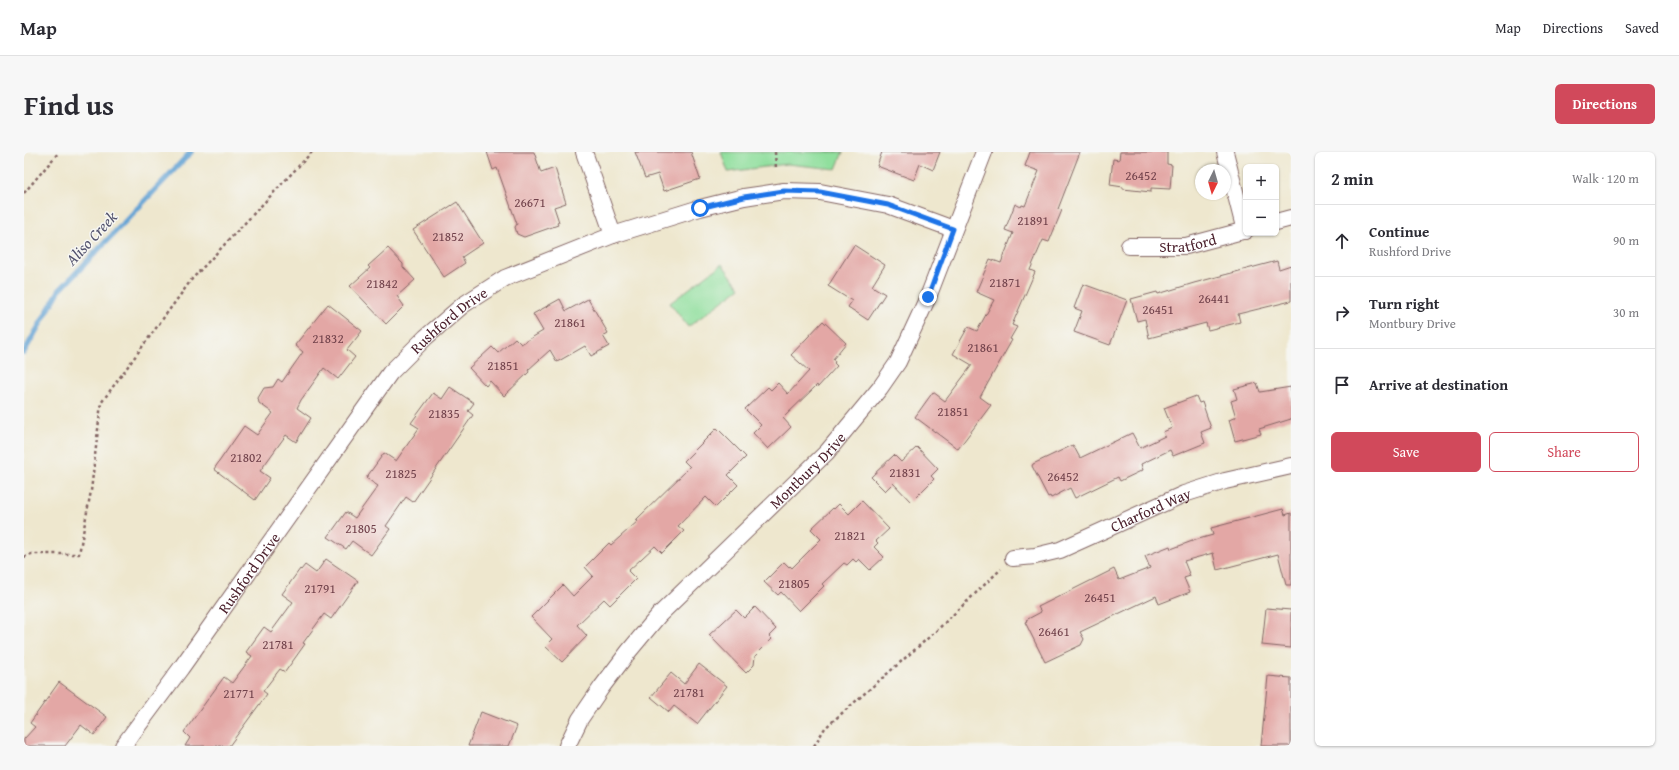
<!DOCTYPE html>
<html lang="en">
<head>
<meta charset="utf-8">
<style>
  :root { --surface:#fff; --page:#f7f7f7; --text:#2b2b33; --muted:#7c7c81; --line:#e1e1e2; --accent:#d1495b }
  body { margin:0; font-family:"Gentium Book Plus",serif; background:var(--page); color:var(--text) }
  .controls { position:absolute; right:12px; top:12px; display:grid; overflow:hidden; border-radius:6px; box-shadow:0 1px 3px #0004 }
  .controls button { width:36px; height:36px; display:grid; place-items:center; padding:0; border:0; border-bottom:1px solid var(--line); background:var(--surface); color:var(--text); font:20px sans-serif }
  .compass { position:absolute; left:1171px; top:12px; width:36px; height:36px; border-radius:50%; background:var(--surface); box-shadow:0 1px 3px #0004; rotate:185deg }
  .stop { position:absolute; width:12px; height:12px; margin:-9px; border:3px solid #1a73e8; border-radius:50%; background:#fff }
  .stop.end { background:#1a73e8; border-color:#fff; box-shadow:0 1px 4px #0008 }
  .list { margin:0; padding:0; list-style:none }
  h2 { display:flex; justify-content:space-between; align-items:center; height:52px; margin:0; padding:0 16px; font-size:17px }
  h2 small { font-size:13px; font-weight:400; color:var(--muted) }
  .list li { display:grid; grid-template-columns:26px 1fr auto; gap:12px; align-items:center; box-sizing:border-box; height:72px; padding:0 16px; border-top:1px solid var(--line) }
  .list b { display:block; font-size:15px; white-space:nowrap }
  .list p { margin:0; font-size:13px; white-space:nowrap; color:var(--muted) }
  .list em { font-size:13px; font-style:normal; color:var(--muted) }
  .actions { display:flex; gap:8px; padding:12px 16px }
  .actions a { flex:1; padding:9px 0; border:1px solid var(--accent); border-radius:6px; text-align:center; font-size:14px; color:var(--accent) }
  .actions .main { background:var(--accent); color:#fff }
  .icon { flex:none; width:22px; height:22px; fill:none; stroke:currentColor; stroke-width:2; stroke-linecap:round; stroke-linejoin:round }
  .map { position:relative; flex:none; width:1267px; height:594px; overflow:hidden; border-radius:6px }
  header { display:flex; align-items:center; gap:24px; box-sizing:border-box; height:56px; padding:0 20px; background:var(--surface); border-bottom:1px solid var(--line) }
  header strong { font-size:19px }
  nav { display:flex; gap:22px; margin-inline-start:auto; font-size:14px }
  .intro { display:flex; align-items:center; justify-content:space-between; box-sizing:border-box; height:96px; padding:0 24px }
  h1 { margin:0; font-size:28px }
  .button { padding:10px 18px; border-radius:6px; background:var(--accent); color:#fff; font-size:14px; font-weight:700 }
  main { display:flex; gap:24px; padding:0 24px }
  aside { flex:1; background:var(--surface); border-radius:6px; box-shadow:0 1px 3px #0004 }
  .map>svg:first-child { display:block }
  .green { fill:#90df9d; stroke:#6d7f64 }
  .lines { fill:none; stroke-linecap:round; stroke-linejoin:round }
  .stream { stroke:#60a1d3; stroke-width:5.5 }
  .building { fill:#e3a7a5 }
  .minor-casing { stroke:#836564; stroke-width:18 }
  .path { stroke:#836564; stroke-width:2.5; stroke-dasharray:3 3; stroke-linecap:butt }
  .minor { stroke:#fff; stroke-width:16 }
  .route { stroke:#1a73e8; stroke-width:5 }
  .labels { text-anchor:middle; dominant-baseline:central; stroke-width:3; stroke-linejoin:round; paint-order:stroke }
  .number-label { font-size:13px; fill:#70414a }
  .street-label { font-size:15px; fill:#4a1f2b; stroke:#f6f6f2 }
  .water-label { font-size:16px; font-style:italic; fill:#53536e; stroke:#f6f6f2 }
</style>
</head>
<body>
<header>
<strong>Map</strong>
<nav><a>Map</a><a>Directions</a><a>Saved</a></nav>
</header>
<div class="intro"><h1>Find us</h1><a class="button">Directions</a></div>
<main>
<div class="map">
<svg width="1267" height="594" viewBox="0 0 1267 594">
  <rect width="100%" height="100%" fill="#f6f6f2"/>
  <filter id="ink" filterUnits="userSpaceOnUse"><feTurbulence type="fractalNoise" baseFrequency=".025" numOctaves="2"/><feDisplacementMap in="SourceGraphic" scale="8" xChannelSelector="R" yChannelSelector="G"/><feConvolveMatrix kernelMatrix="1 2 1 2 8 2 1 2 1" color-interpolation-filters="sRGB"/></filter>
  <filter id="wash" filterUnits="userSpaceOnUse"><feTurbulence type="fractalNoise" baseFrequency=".012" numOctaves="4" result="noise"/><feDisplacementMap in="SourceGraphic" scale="16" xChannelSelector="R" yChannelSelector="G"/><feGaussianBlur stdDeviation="0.9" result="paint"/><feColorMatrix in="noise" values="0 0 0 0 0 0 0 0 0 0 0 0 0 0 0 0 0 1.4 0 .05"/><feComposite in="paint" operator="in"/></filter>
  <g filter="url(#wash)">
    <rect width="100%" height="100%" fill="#eee7ce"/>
    <!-- green -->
    <g class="green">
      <path d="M 697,0 L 819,0 L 812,17 L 763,12 L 704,20 Z"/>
      <path d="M 698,112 L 716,136 L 664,175 L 646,151 Z"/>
    </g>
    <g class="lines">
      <!-- stream -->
      <path class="stream" d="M 0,200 L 35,139 L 167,0"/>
    </g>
    <g id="blocks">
      <!-- building -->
      <g class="building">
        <path d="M 463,0 L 510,0 L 517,21 L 531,16 L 542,51 L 530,55 L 535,70 L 533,71 L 534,73 L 500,85 L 493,82 L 491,75 L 493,72 L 473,16 L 469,18 Z"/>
        <path d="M 611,0 L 667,0 L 676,27 L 640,39 L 634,22 L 621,26 Z"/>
        <path d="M 858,0 L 916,0 L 909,18 L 896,12 L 890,28 L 853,14 Z"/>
        <path d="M 1006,0 L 1056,0 L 1034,57 L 1038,58 L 1025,90 L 1019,88 L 1006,118 L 1011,120 L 988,173 L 993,175 L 986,187 L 988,188 L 956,245 L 967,253 L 934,297 L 891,265 L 909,240 L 921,249 L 948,213 L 929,202 L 944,175 L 953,179 L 970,148 L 952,140 L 966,107 L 977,111 L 989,81 L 981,78 L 991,52 L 997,55 L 998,53 L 1001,54 L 1015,19 L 1001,14 Z"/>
        <path d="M 1096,0 L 1143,0 L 1143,12 L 1148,13 L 1146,37 L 1127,36 L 1127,40 L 1099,37 L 1099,35 L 1086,33 L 1089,7 L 1095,8 Z"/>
        <path d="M 433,50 L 459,91 L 438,105 L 441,111 L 420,125 L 389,78 Z"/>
        <path d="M 830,93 L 861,113 L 848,134 L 861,142 L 844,168 L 824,155 L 828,149 L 804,134 Z"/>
        <path d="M 364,96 L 379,112 L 379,115 L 391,128 L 373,144 L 380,154 L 362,172 L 326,134 L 346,116 L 344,114 Z"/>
        <path d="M 1253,109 L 1255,117 L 1267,113 L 1267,149 L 1214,162 L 1216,170 L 1184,178 L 1182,171 L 1125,186 L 1121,167 L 1113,169 L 1107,147 L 1133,140 L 1134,142 L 1170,131 Z"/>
        <path d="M 1059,132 L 1103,148 L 1086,193 L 1050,180 L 1058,159 L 1050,156 Z"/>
        <path d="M 536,147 L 542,159 L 564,147 L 584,181 L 579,184 L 585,194 L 567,204 L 561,194 L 533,210 L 526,198 L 504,218 L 505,220 L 480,244 L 466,229 L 462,234 L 445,216 L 468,195 L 474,201 L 491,186 L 497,192 L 519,179 L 509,162 Z"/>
        <path d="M 304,152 L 338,179 L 323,198 L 331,205 L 314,227 L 300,216 L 277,248 L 273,256 L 287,266 L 272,290 L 262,283 L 236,319 L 246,326 L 231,348 L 190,317 L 220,274 L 233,283 L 249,261 L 235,251 L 234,246 L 240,236 L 249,235 L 254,227 L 258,230 L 279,200 L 271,193 Z"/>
        <path d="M 799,169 L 822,191 L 809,207 L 811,210 L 810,211 L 813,214 L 794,235 L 793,233 L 759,266 L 767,275 L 744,297 L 729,281 L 737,273 L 721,257 L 744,235 L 747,238 L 754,231 L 764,242 L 785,219 L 767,203 Z"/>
        <path d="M 1233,231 L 1236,240 L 1267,235 L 1267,267 L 1235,277 L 1237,282 L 1211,289 L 1205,268 L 1212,265 L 1207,249 L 1213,247 L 1210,237 Z"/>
        <path d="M 426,235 L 450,251 L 444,259 L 449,263 L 389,350 L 382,345 L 362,374 L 366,377 L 347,403 L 328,389 L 322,397 L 304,385 L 322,360 L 331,366 L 354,334 L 342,326 L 360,301 L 372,309 L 395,276 L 387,271 L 409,241 L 418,247 Z"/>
        <path d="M 1172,244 L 1175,251 L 1178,250 L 1187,276 L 1177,280 L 1181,291 L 1149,304 L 1146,298 L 1117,312 L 1119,318 L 1096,329 L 1094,325 L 1051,346 L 1046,336 L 1027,346 L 1026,344 L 1024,345 L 1008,314 L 1009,312 L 1049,293 L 1056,306 L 1108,281 L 1116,296 L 1141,284 L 1139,280 L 1148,276 L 1140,256 Z"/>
        <path d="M 693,276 L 722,305 L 704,323 L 714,333 L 692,355 L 682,345 L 654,374 L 660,379 L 638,401 L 631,394 L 604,419 L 612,427 L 586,453 L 580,447 L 553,473 L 563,484 L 538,510 L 521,494 L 528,487 L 507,465 L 539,433 L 549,444 L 569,424 L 561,415 L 585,391 L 587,393 L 614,369 L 612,368 L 666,315 L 660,309 Z"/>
        <path d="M 893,295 L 914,317 L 907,324 L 910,327 L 887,350 L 869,331 L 861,339 L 847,325 L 870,303 L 877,310 Z"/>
        <path d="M 838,349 L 865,377 L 852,389 L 854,391 L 850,395 L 860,405 L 846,418 L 835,407 L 832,410 L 829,407 L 823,413 L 820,411 L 798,432 L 800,434 L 775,459 L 757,440 L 754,443 L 740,430 L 760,410 L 765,415 L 766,414 L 768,416 L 797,387 L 787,377 L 809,356 L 810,357 L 815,352 L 825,362 Z"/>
        <path d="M 1259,357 L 1261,363 L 1267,361 L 1267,433 L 1262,433 L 1254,402 L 1193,418 L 1189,401 L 1160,409 L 1166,424 L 1160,426 L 1166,440 L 1135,452 L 1132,444 L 1056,480 L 1060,487 L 1057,493 L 1021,510 L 1001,470 L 1003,469 L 1002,468 L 1017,460 L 1014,455 L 1090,417 L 1095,428 L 1126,416 L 1121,404 L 1146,394 L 1147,397 L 1171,388 L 1189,383 L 1187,376 Z"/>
        <path d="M 302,407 L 334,429 L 307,467 L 300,462 L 279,491 L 281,492 L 261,520 L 256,517 L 239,539 L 243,542 L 205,594 L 161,594 L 166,586 L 160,580 L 200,525 L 208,531 L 228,504 L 222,500 L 240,475 L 247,480 L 269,450 L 258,442 L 276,417 L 277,418 L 281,413 L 292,421 Z"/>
        <path d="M 731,455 L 752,477 L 745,484 L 748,487 L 731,504 L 730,513 L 722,521 L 685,483 L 712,458 L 720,466 Z"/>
        <path d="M 1242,456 L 1267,458 L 1267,496 L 1238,493 Z"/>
        <path d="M 675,512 L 703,534 L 673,572 L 650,554 L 645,560 L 627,545 L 647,521 L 660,532 Z"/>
        <path d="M 1244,524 L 1267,526 L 1267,594 L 1237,594 Z"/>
        <path d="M 35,530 L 83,565 L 70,583 L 57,573 L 41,594 L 0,594 L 0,587 L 11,575 L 6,571 Z"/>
        <path d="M 457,560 L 493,574 L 485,594 L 444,594 Z"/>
      </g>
    </g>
  </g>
  <g filter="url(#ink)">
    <use href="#blocks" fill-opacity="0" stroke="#836564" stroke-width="1"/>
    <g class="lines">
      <defs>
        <g id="minor">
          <path d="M 560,0 L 589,83"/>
          <path d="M 1201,0 L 1221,79"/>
          <path d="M 1252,70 L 1267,66"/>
          <path id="s1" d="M 1105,94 L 1162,94 L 1222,78"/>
          <path id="s2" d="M 989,406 L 1011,404 L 1036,398 L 1160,342 L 1201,329 L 1267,314"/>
          <path id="s3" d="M 99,594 L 157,516 L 366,221 L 402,185 L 439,153 L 481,126 L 589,83 L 676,56 L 720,45 L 760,39 L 796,40 L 864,53 L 929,77"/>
          <path id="s4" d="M 543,594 L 556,567 L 577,536 L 605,499 L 635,463 L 803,300 L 856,236 L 874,210 L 904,145 L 960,0"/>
        </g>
      </defs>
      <!-- minor casing -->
      <use href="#minor" class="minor-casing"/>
      <!-- path -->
      <g class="path">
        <path d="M 751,0 L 752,17"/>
        <path d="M 0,41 L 35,0"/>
        <path d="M 0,405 L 7,402 L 55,402 L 67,339 L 77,251 L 168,127 L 288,0"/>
        <path d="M 790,594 L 801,576 L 911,480 L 977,417"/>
      </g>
      <!-- minor -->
      <use href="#minor" class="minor"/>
    </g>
  </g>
  <g class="lines" filter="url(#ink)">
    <!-- route -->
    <path class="route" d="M 676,56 L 720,45 L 760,39 L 796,40 L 864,53 L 929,77 L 904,145"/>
  </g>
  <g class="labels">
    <!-- number labels -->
    <g class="number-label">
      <text x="1117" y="23">26452</text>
      <text x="506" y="50">26671</text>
      <text x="1009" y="68">21891</text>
      <text x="424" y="84">21852</text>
      <text x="981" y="130">21871</text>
      <text x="358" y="131">21842</text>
      <text x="1190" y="146">26441</text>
      <text x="1134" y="157">26451</text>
      <text x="546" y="170">21861</text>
      <text x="304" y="186">21832</text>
      <text x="959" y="195">21861</text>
      <text x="479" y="213">21851</text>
      <text x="929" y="259">21851</text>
      <text x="420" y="261">21835</text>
      <text x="222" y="305">21802</text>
      <text x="881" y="320">21831</text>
      <text x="377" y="321">21825</text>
      <text x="1039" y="324">26452</text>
      <text x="337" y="376">21805</text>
      <text x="826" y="383">21821</text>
      <text x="770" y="431">21805</text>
      <text x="296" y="436">21791</text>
      <text x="1076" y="445">26451</text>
      <text x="1030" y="479">26461</text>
      <text x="254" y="492">21781</text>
      <text x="665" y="540">21781</text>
      <text x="215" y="541">21771</text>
    </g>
    <!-- street labels -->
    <g class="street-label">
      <text stroke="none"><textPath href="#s1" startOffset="59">Stratford</textPath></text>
      <text stroke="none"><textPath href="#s3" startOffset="538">Rushford Drive</textPath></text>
      <text stroke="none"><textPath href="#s4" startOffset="368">Montbury Drive</textPath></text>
      <text stroke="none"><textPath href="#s2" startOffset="147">Charford Way</textPath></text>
      <text stroke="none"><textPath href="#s3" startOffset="214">Rushford Drive</textPath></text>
    </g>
    <!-- water labels -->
    <g class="water-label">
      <text transform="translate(67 86) rotate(-47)">Aliso Creek</text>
    </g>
  </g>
</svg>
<div class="controls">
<button>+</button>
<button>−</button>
</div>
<svg class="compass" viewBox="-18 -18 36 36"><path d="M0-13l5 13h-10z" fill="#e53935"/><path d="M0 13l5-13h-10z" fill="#7c7c81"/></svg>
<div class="stop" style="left:676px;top:56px"></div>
<div class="stop end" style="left:904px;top:145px"></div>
</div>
<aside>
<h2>2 min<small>Walk · 120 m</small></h2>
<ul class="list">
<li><svg class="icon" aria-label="ahead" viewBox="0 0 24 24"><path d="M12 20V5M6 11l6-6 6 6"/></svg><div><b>Continue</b><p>Rushford Drive</p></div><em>90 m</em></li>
<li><svg class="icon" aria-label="right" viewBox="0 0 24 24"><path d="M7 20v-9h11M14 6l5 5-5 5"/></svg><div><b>Turn right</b><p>Montbury Drive</p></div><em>30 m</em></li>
<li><svg class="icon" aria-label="arrive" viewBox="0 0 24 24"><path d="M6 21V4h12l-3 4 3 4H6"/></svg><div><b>Arrive at destination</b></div></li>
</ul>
<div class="actions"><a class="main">Save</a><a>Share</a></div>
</aside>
</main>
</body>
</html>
